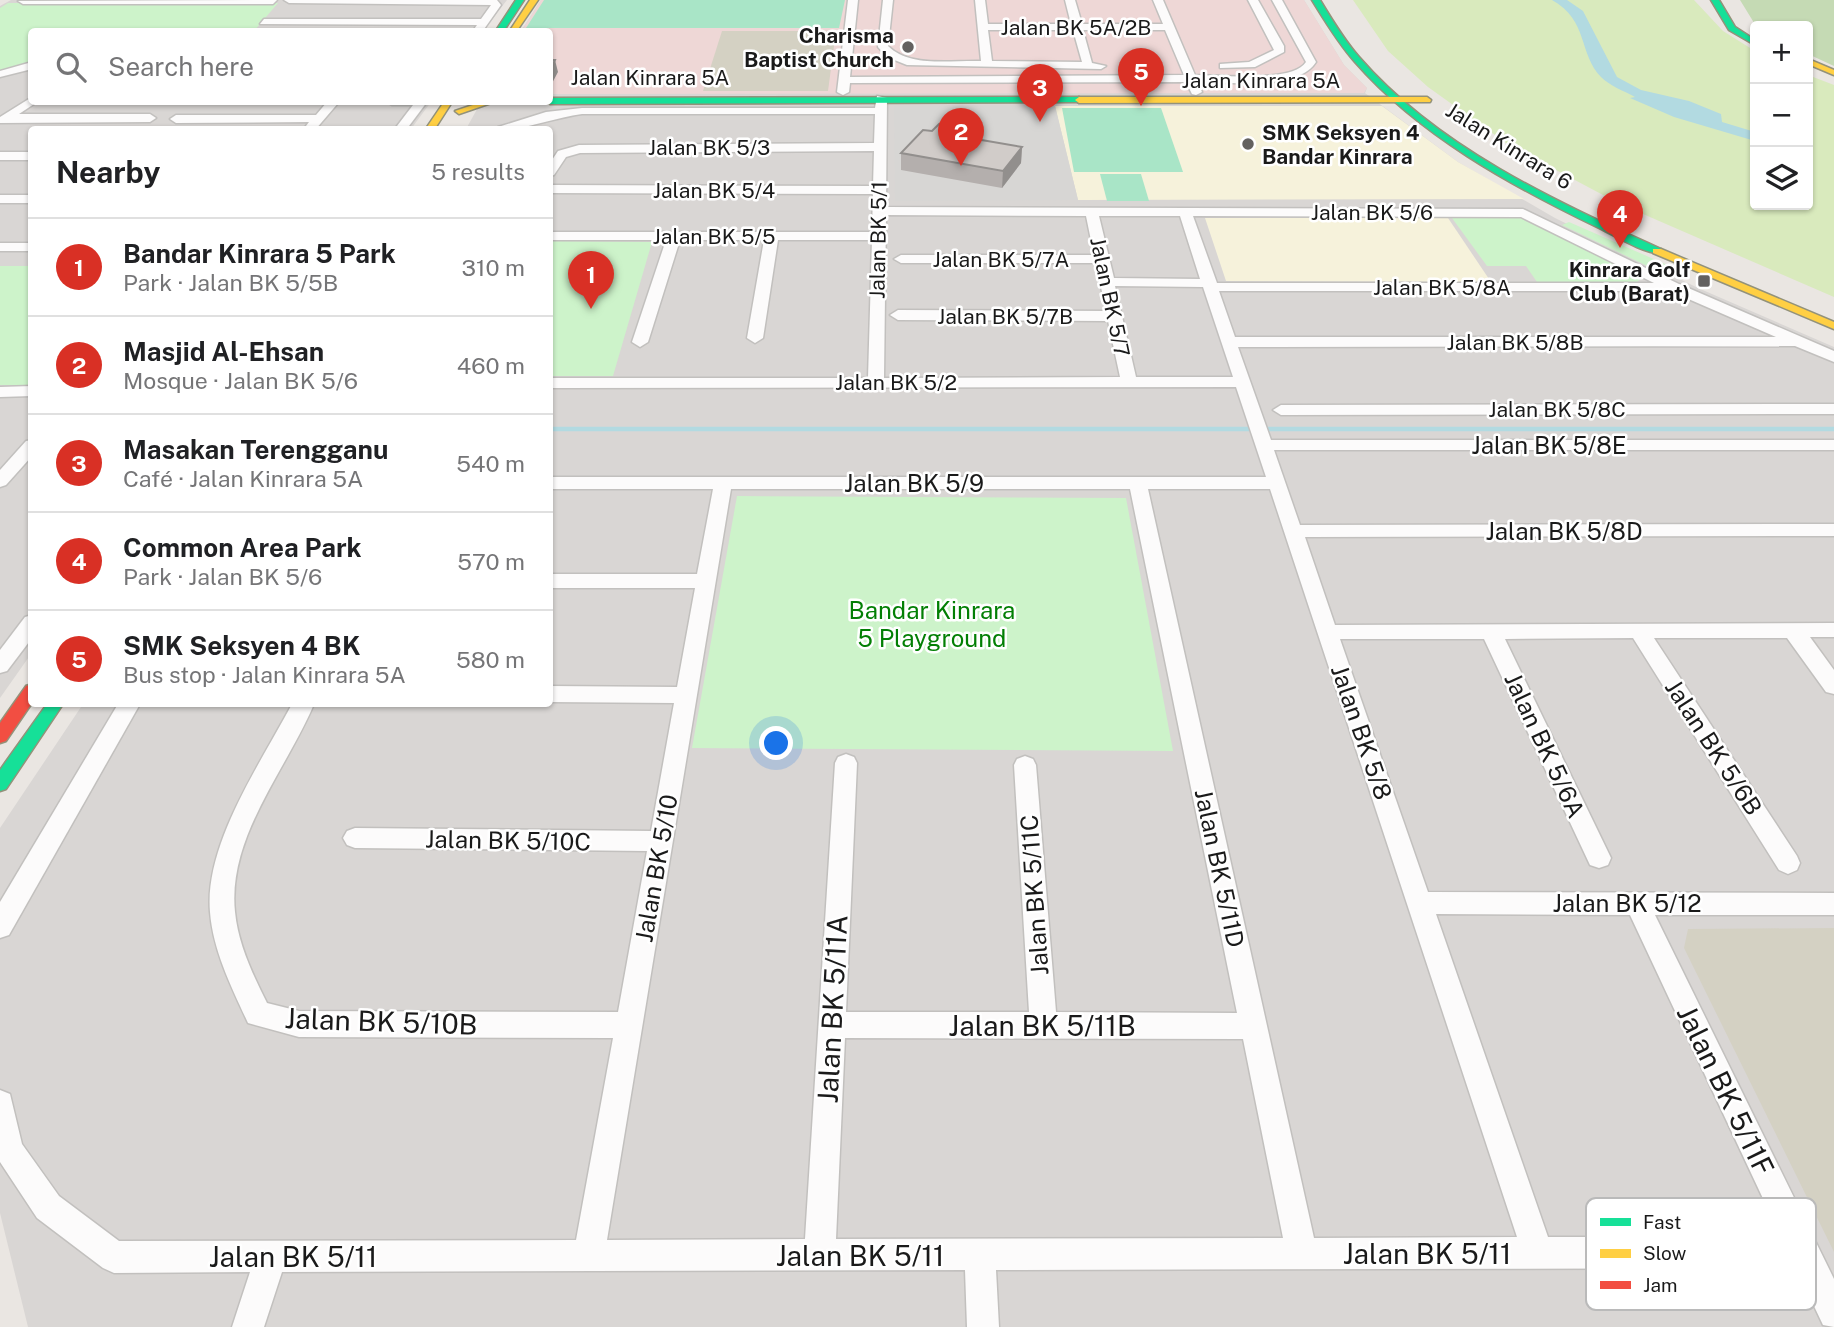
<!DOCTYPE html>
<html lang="en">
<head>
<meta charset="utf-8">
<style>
  :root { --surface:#fff; --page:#f6f6f6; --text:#202124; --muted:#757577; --line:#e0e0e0; --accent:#d93025 }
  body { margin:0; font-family:"Public Sans",sans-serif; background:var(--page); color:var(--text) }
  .controls { position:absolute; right:21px; top:21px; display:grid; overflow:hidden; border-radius:7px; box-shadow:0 2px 5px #0004 }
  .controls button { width:63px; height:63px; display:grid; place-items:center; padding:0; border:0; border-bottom:2px solid var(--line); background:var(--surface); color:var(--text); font:35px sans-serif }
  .you { position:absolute; left:777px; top:744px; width:24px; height:24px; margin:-18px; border:5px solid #fff; border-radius:50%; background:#1a73e8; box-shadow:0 0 0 10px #1a73e833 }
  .badge { display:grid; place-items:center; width:46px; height:46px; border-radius:50%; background:var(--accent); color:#fff; font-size:23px; font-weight:700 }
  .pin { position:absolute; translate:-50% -58px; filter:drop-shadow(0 2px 4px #0008) }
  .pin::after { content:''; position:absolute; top:37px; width:24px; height:21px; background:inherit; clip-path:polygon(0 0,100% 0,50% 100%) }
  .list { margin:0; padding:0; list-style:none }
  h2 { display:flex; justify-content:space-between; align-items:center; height:91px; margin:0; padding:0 28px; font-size:30px }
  h2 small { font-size:23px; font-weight:400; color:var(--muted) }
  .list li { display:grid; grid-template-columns:46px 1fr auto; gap:21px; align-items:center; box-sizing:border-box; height:98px; padding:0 28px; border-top:2px solid var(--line) }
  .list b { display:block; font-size:26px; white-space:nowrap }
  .list p { margin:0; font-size:23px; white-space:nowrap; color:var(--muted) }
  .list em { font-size:23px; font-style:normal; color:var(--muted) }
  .icon { flex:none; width:38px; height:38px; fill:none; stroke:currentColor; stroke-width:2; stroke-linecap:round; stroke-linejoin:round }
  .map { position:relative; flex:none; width:1834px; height:1327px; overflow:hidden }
  .search { position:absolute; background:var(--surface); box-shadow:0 2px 5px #0004; left:28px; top:28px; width:525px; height:77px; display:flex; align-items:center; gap:18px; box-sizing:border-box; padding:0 24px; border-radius:7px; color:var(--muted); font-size:26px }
  .panel { position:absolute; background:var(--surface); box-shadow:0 2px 5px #0004; left:28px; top:126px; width:525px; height:581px; border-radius:7px }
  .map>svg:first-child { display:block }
  .residential { fill:#d9d6d4 }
  .commercial { fill:#eed7d6 }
  .education { fill:#f6f2db }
  .religious { fill:#d7d6d4 }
  .construction { fill:#d4d1c3 }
  .grass { fill:#d9eabd }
  .forest { fill:#c5dab4 }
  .park { fill:#cdf3ca }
  .pitch { fill:#a9e5c7 }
  .water { fill:#b2dae1 }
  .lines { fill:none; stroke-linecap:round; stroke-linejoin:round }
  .stream { stroke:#b2dae1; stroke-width:4.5 }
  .street-casing { stroke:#c2c0be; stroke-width:3 }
  .fast-casing { stroke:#93927a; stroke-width:3 }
  .slow-casing { stroke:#93927a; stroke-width:3 }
  .jam-casing { stroke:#93927a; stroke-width:3 }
  .street { fill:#fcfbfb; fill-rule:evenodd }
  .fast { fill:#16e098; fill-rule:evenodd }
  .slow { fill:#ffcf43; fill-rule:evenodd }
  .jam { fill:#f24e42; fill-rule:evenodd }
  .wall { fill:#b4afad }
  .shaded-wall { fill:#928f8d }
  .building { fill:#d1ccc9; stroke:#928f8d; stroke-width:2 }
  .poi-dot { fill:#636160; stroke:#fff; stroke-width:2.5 }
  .labels { text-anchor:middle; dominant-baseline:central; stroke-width:5; stroke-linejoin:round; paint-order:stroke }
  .far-street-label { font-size:21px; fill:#1a1a1a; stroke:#fff }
  .far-poi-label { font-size:21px; font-weight:bold; fill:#1a1a1a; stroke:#fff; text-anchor:end }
  .street-label { font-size:24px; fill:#1a1a1a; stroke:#fff }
  .park-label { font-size:24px; fill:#027f04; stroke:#fff }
  .near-street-label { font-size:28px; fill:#1a1a1a; stroke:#fff }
  .key { fill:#fff; stroke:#bababa; stroke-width:2 }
  .key-label { font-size:19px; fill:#1a1a1a }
</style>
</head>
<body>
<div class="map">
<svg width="1834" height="1327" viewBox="0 0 1834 1327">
  <rect width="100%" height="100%" fill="#eae6e2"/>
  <!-- residential -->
  <g class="residential">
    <path d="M 11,0 L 507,0 L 483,31 L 32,32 L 32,102 L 431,102 L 411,129 L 32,130 L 31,654 L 0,698 L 0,6 Z"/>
    <path d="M 541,0 L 1304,0 L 1344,65 L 1367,88 L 1365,93 L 1458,162 L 1555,218 L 1698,288 L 1834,347 L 1834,1327 L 28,1327 L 0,1213 L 0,828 L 83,704 L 550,704 L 550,130 L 466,129 L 481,102 L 550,102 L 550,32 L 521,31 Z"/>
  </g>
  <!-- commercial -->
  <path class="commercial" d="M 541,0 L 1304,0 L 1344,65 L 1367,88 L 1364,93 L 550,94 L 550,32 L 521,32 Z"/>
  <!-- education -->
  <g class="education">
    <path d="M 1055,106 L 1382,106 L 1458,162 L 1524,199 L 1078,200 Z"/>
    <path d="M 1205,218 L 1448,218 L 1491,282 L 1226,281 Z"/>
  </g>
  <!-- religious -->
  <path class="religious" d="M 894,106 L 1055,106 L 1078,200 L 895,201 Z"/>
  <!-- construction -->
  <g class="construction">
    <path d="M 722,31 L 836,31 L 828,91 L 703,91 Z"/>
    <path d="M 1834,928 L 1834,1252 L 1684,948 L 1688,929 Z"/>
  </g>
  <!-- grass -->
  <path class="grass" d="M 1353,0 L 1694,0 L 1723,31 L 1755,51 L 1755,205 L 1808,205 L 1808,75 L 1834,85 L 1834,297 L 1620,204 L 1509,145 L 1428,87 L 1388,51 Z"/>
  <!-- forest -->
  <path class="forest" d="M 1740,0 L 1834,0 L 1834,66 L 1808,54 L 1808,26 L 1756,26 Z"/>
  <!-- park -->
  <g class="park">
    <path d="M 8,3 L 278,3 L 254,31 L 32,32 L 31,62 L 0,71 L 0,8 Z"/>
    <path d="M 1518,217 L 1643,277 L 1637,282 L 1537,282 L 1526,266 L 1487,266 L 1452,218 Z"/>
    <path d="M 1569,222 L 1681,271 L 1668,276 L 1562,225 Z"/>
    <path d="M 550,241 L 652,242 L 613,376 L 550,376 Z"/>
    <rect x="0" y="266" width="31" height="119"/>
    <path d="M 737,496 L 1126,498 L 1173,751 L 692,748 Z"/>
  </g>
  <!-- pitch -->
  <g class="pitch">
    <path d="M 544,0 L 845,0 L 839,28 L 526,28 Z"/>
    <path d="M 1062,108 L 1161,108 L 1183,172 L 1074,172 Z"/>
    <path d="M 1100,174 L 1141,174 L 1149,201 L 1107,201 Z"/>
  </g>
  <!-- water -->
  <path class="water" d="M 1552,0 L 1567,0 L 1583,11 L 1617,77 L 1641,90 L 1689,101 L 1721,114 L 1722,122 L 1755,132 L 1755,141 L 1674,117 L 1630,98 L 1635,97 C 1624,91 1610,86 1601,77 C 1578,53 1589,21 1552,0 Z"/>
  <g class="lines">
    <!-- stream -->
    <path class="stream" d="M 550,429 L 1834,429"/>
    <defs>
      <g id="street">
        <path d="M 277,0 L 273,4 L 23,4 L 18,1 Z"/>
        <path d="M 284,0 L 497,0 L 501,5 L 482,32 L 472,32 L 477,25 L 260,24 L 264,19 L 481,19 L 491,5 L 289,3 Z"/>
        <path d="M 848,0 L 858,0 L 850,77 L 1184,75 L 1165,30 L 1083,30 L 1092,63 L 1106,66 L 1101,69 L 907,65 L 887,57 L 878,47 L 883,0 L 893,0 L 888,46 C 910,68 952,60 981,61 L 975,0 L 985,0 L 988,24 L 1071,24 L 1065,0 L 1075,0 L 1082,24 L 1163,24 L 1153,0 L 1163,0 L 1195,75 C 1219,75 1293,83 1306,62 L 1272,0 L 1282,0 L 1316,62 C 1298,91 1229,82 1197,82 L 1202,92 L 1196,95 L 1192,94 L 1186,82 L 850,83 L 849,92 L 843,95 L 837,92 ZM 988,30 L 1073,30 L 1082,62 L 992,61 Z"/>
        <path d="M 1248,0 L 1258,0 L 1284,46 L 1284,52 L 1255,67 L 1220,68 L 1220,64 L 1249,62 L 1274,50 Z"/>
        <path d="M 32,62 L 32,69 L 0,77 L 0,71 Z"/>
        <path d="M 877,96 L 887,98 L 886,207 L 1523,209 L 1679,284 L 1834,351 L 1834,362 L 1795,346 L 1238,347 L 1271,440 L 1834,440 L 1834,450 L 1274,450 L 1300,525 L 1834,524 L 1834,536 L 1305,537 L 1335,625 L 1834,623 L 1834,637 L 1810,637 L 1834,670 L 1834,694 L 1826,692 L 1787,638 L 1654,638 L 1797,856 L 1800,863 L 1797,870 L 1788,874 L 1779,870 L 1633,638 L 1505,639 L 1611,858 L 1608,865 L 1599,868 L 1590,865 L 1484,639 L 1340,639 L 1428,892 L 1834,893 L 1834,915 L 1655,915 L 1834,1279 L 1834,1327 L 1823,1325 L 1796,1268 L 996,1270 L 999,1327 L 967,1327 L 965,1270 L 282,1272 L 264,1327 L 232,1327 L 250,1272 L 114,1273 L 103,1268 L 37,1218 L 0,1162 L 0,1090 L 10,1094 L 22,1144 L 59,1196 L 119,1241 L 576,1240 L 613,1038 L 299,1037 L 248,1023 C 232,988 213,951 210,912 C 204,844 262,761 292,704 L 314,704 C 287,769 227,837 235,912 C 238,944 253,975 267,1003 L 299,1011 L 618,1012 L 647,851 L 355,848 L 347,845 L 343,838 L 347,831 L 355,828 L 651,831 L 674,703 L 550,702 L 550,686 L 677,687 L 695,588 L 550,588 L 550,574 L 697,574 L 713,489 L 550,489 L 550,477 L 1266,477 L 1236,387 L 550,388 L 550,378 L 868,378 L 872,240 L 778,240 L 763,338 L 755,343 L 747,338 L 764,240 L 680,240 L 648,342 L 640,347 L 632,342 L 666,240 L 550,240 L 550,232 L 872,232 L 873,194 L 550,193 L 550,185 L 873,186 L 874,151 L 580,153 L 566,157 L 554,175 L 550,176 L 550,163 L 558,151 L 579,145 L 874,143 L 875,114 L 582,114 C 553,118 525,130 496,130 L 498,127 L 546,112 L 582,108 L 875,108 ZM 886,215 L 1086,216 L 1094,255 L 901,255 L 894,259 L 901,263 L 1096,263 L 1106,311 L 898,310 L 890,315 L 898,320 L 1108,321 L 1120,377 L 884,378 ZM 1099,216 L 1180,216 L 1200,279 L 1114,278 ZM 1193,216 L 1521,217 L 1654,283 L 1217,283 ZM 1115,286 L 1203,287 L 1233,377 L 1136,377 ZM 1219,291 L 1670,291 L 1776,337 L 1235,337 ZM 731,489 L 1130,489 L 1237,1013 L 1056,1012 L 1036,765 L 1033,759 L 1025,756 L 1017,759 L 1014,765 L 1029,1012 L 846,1012 L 857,763 L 854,757 L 846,754 L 838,757 L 835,763 L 805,1239 L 607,1240 ZM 1148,489 L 1270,489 L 1517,1237 L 1314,1238 ZM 1436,914 L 1630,915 L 1781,1237 L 1548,1237 ZM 845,1038 L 1243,1039 L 1283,1238 L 836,1239 Z"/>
        <path d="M 32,97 L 32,102 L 37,102 L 19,114 L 150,114 L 156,118 L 150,122 L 0,123 L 0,117 Z"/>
        <path d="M 327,102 L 339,102 L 315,130 L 303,130 L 309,122 L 176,123 L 170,119 L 176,115 L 316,115 Z"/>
        <path d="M 387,102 L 427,102 L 406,130 L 394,130 L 413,105 L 392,105 Z"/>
        <rect x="0" y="152" width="32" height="8"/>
        <rect x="0" y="195" width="32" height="8"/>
        <rect x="0" y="243" width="32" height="8"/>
        <path d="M 32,386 L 32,396 L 0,397 L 0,387 Z"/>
        <path d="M 1834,404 L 1834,414 L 1281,415 L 1273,410 L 1281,405 Z"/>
        <path d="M 32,440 L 32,456 L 6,485 L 0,487 L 0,470 L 26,441 Z"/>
        <path d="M 32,615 L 32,638 L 7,671 L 0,673 L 0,650 L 25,617 Z"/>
        <path d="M 118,704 L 140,704 L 9,935 L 0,938 L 0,902 Z"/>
      </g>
      <g id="fast">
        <path d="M 516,0 L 524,0 L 503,32 L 495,32 Z"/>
        <path d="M 1312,0 L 1320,0 C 1332,20 1344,40 1359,57 C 1437,147 1554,201 1661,249 L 1661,253 C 1646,255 1612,234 1597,227 C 1510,185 1419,135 1355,62 C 1338,43 1325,21 1312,0 Z"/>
        <path d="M 1711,0 L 1719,0 L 1735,27 L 1755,40 L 1755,45 L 1729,30 Z"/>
        <path d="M 1079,97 L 1083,100 L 1082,102 L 550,104 L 546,102 L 550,102 L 550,98 Z"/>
        <path d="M 47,704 L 63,704 L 6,789 L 0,791 L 0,770 Z"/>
      </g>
      <g id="slow">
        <path d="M 530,0 L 538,0 L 516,32 L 509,32 Z"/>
        <path d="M 1808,59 L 1834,70 L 1834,75 L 1808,64 Z"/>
        <path d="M 1427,97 L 1431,100 L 1430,102 L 1079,103 L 1075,100 L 1079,97 Z"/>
        <path d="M 444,102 L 452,102 L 434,130 L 425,130 Z"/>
        <path d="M 482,102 L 494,102 L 459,114 L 455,111 Z"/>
        <path d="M 1653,249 L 1661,249 L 1834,322 L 1834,329 L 1653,253 Z"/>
      </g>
      <path id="jam" d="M 32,684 L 32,703 L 6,741 L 0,743 L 0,723 L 26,686 Z"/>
    </defs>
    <!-- street casing -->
    <use href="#street" class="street-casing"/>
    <!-- fast casing -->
    <use href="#fast" class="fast-casing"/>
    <!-- slow casing -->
    <use href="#slow" class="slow-casing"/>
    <!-- jam casing -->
    <use href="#jam" class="jam-casing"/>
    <!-- street -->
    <use href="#street" class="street"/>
    <!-- fast -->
    <use href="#fast" class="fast"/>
    <!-- slow -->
    <use href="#slow" class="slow"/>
    <!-- jam -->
    <use href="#jam" class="jam"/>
  </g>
  <!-- wall -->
  <path class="wall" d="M 976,130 L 976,139 L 1022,147 L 1021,163 L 1002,188 L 901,170 L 901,153 L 932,131 Z"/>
  <!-- shaded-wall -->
  <g class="shaded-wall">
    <path d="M 555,60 L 558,72 L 550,87 L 550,71 Z"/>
    <path d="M 976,130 L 976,146 L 970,138 Z"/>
    <path d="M 1022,147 L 1021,163 L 1002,188 L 1003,171 Z"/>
  </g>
  <!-- building -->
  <g class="building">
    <path d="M 550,60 L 555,60 L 550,71 Z"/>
    <path d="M 939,124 L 976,130 L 970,138 L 1022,147 L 1003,171 L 901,153 L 923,130 L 932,131 Z"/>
  </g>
  <!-- markers -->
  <g class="poi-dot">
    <circle cx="908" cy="47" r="7"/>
    <circle cx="1248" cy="144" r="7"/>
    <rect x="1697" y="274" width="14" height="14" rx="3.5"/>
  </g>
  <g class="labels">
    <!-- far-street labels -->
    <g class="far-street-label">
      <text x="1076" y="27">Jalan BK 5A/2B</text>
      <text x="650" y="77">Jalan Kinrara 5A</text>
      <text x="1261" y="80">Jalan Kinrara 5A</text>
      <text transform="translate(1509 146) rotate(32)">Jalan Kinrara 6</text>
      <text x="709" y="147">Jalan BK 5/3</text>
      <text x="714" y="190">Jalan BK 5/4</text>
      <text x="1372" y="212">Jalan BK 5/6</text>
      <text x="714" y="236">Jalan BK 5/5</text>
      <text transform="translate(878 240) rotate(-89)">Jalan BK 5/1</text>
      <text x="1001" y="259">Jalan BK 5/7A</text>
      <text x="1442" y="287">Jalan BK 5/8A</text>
      <text transform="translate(1110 297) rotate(78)">Jalan BK 5/7</text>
      <text x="1005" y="316">Jalan BK 5/7B</text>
      <text x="1515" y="342">Jalan BK 5/8B</text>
      <text x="896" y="382">Jalan BK 5/2</text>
      <text x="1557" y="409">Jalan BK 5/8C</text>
    </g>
    <!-- far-poi labels -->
    <g class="far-poi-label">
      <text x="894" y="35">Charisma<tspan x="894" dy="24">Baptist Church</tspan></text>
      <text x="1262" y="132" text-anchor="start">SMK Seksyen 4<tspan x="1262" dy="24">Bandar Kinrara</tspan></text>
      <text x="1690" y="269">Kinrara Golf<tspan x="1690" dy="24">Club (Barat)</tspan></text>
    </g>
    <!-- street labels -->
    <g class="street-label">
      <text x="1549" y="445">Jalan BK 5/8E</text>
      <text x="914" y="483">Jalan BK 5/9</text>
      <text x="1564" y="531">Jalan BK 5/8D</text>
      <text transform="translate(1362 732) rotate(71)">Jalan BK 5/8</text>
      <text transform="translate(1545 745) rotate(65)">Jalan BK 5/6A</text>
      <text transform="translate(1714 747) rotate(57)">Jalan BK 5/6B</text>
      <text transform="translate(508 840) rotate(1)">Jalan BK 5/10C</text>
      <text transform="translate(656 868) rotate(-80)">Jalan BK 5/10</text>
      <text transform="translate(1220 868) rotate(78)">Jalan BK 5/11D</text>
      <text transform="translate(1034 895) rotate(-94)">Jalan BK 5/11C</text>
      <text x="1627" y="903">Jalan BK 5/12</text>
    </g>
    <!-- park labels -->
    <g class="park-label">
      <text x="932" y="610">Bandar Kinrara<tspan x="932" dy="28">5 Playground</tspan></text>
    </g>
    <!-- near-street labels -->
    <g class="near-street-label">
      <text transform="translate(832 1009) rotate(-87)">Jalan BK 5/11A</text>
      <text transform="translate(381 1021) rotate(2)">Jalan BK 5/10B</text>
      <text x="1042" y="1025">Jalan BK 5/11B</text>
      <text transform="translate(1726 1090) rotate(64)">Jalan BK 5/11F</text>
      <text x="1427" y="1253">Jalan BK 5/11</text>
      <text x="860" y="1255">Jalan BK 5/11</text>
      <text x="293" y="1256">Jalan BK 5/11</text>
    </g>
  </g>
  <!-- legend -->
  <rect x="1586" y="1198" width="230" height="112" rx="10" class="key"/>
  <rect x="1600" y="1218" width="31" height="8" fill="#16e098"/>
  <rect x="1600" y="1249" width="31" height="9" fill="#ffcf43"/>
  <rect x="1600" y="1281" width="31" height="8" fill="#f24e42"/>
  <g class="key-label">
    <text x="1643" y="1229">Fast</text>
    <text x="1643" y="1260">Slow</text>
    <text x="1643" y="1292">Jam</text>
  </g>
</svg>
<div class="controls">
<button>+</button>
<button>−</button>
<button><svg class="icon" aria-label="layers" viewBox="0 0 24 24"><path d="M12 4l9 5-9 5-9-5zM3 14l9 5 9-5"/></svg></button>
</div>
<div class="you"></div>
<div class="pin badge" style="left:591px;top:309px">1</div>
<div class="pin badge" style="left:961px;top:166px">2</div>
<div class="pin badge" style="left:1040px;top:122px">3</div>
<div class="pin badge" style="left:1620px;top:248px">4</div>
<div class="pin badge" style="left:1141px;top:106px">5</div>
<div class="search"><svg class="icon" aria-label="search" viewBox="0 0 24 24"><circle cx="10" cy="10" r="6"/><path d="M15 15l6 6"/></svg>Search here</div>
<section class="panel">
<h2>Nearby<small>5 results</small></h2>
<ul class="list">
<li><span class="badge">1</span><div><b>Bandar Kinrara 5 Park</b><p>Park · Jalan BK 5/5B</p></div><em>310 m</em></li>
<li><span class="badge">2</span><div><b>Masjid Al-Ehsan</b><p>Mosque · Jalan BK 5/6</p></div><em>460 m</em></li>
<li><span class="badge">3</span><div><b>Masakan Terengganu</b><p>Café · Jalan Kinrara 5A</p></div><em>540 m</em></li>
<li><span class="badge">4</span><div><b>Common Area Park</b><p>Park · Jalan BK 5/6</p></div><em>570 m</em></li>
<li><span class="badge">5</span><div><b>SMK Seksyen 4 BK</b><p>Bus stop · Jalan Kinrara 5A</p></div><em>580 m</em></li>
</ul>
</section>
</div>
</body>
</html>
